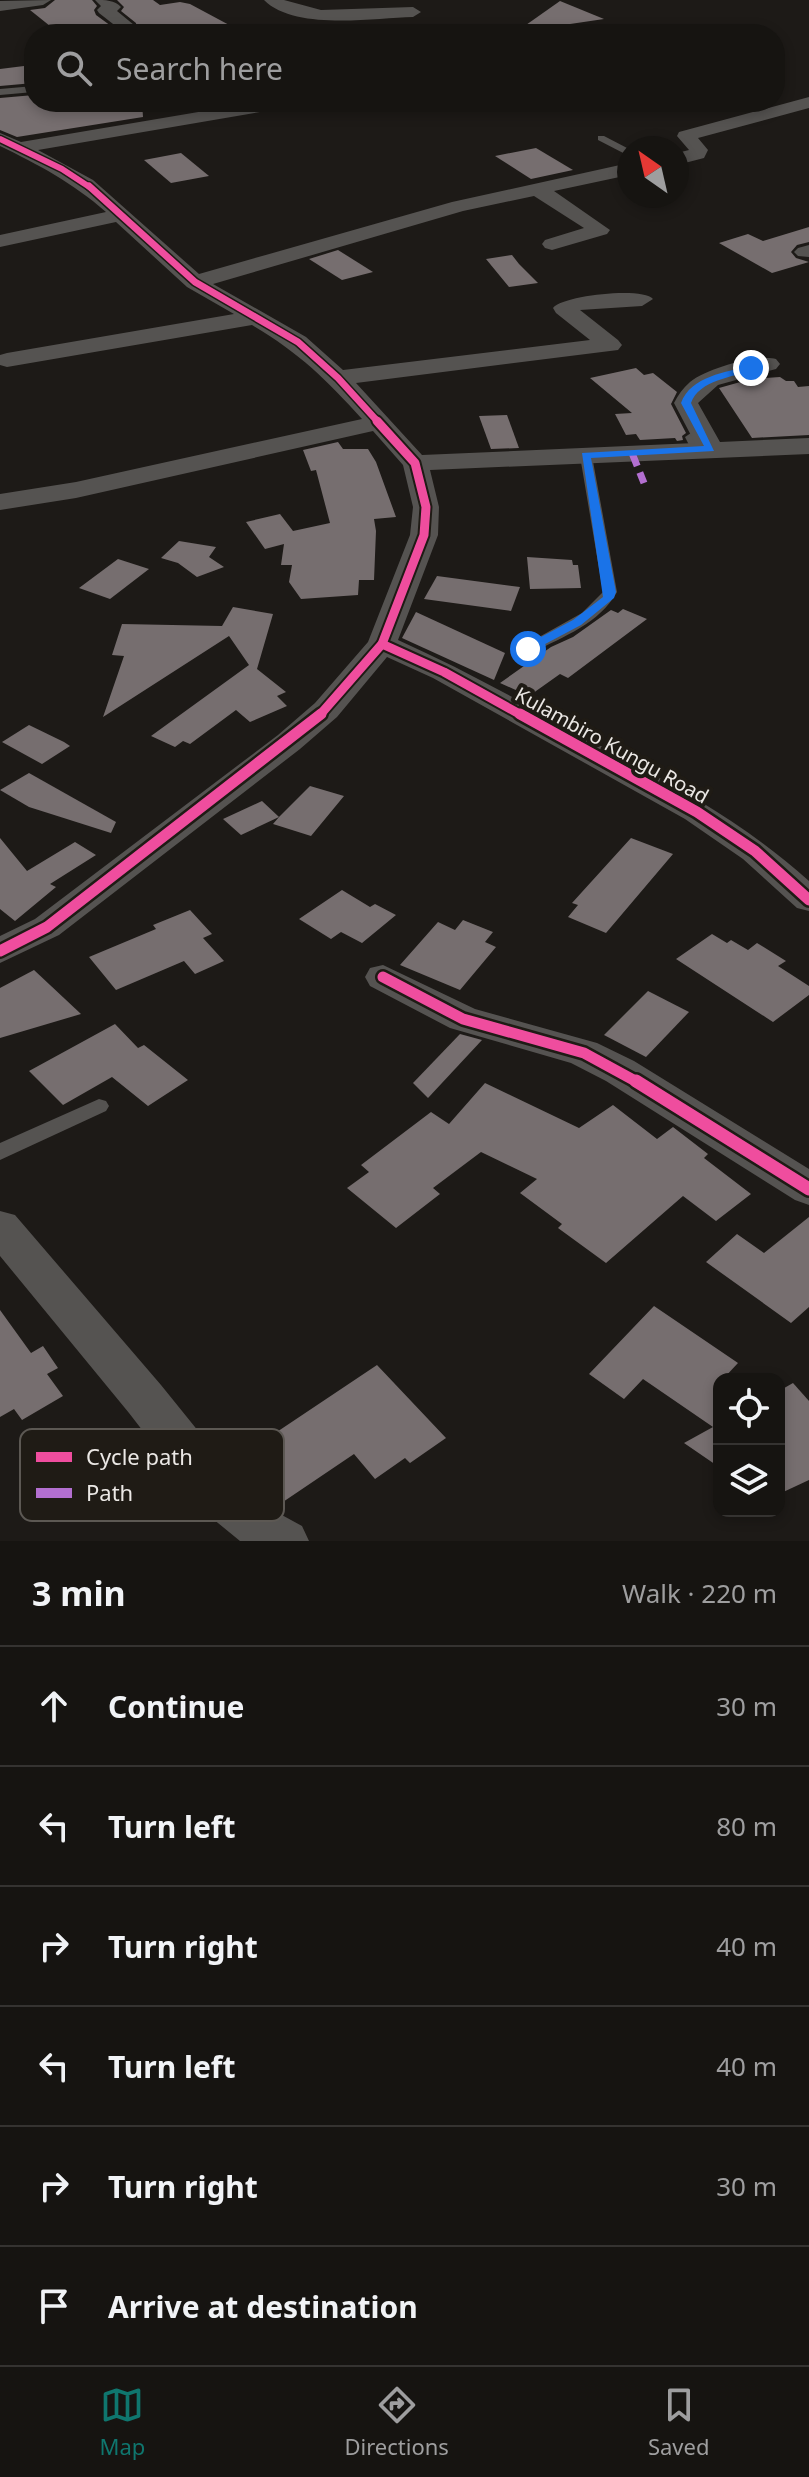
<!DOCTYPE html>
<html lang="en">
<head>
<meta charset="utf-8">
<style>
  :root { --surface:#161411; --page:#1f1d1a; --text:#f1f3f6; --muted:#9e9e9f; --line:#353331; --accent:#0f766e }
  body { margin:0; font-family:"Noto Sans",sans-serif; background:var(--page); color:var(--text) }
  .controls { position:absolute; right:24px; bottom:24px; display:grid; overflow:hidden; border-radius:16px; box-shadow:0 4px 12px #0003 }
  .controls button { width:72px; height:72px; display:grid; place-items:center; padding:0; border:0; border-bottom:2px solid var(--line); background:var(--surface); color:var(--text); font:40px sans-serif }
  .compass { position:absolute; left:617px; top:136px; width:72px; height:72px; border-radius:50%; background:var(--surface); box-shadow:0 4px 12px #0003; rotate:326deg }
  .stop { position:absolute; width:24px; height:24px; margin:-18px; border:6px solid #1a73e8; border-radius:50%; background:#fff }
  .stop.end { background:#1a73e8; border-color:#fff; box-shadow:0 2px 8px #0008 }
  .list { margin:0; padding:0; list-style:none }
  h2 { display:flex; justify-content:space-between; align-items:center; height:104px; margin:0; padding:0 32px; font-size:34px }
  h2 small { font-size:26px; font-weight:400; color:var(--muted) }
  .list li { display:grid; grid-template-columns:52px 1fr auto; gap:24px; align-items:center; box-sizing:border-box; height:120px; padding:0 32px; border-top:2px solid var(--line) }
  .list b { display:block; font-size:30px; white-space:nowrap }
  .list em { font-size:26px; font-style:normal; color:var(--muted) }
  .icon { flex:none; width:44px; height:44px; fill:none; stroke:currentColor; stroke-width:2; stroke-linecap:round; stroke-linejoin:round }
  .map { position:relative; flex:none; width:809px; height:1541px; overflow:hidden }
  .search { position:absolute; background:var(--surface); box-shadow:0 4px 12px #0003; left:24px; right:24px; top:24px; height:88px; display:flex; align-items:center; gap:20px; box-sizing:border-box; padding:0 28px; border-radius:32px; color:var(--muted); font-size:30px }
  .sheet { height:824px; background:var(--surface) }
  nav { display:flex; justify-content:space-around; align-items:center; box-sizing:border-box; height:112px; border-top:2px solid var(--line); background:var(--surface); font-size:22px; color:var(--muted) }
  nav a { display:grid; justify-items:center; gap:4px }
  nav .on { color:var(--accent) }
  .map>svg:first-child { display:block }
  .building { fill:#766e6f }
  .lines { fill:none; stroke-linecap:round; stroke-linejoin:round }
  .service { fill:#555351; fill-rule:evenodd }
  .minor { fill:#555351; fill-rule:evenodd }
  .quiet { stroke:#b36fd0; stroke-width:7; stroke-dasharray:14 7; stroke-linecap:butt }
  .cycleway-far4-casing { stroke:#1f1b15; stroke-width:9 }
  .cycleway-far3-casing { stroke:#1f1b15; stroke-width:10 }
  .cycleway-far2-casing { stroke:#1f1b15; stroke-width:13 }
  .cycleway-far1-casing { stroke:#1f1b15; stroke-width:16 }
  .cycleway-casing { stroke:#1f1b15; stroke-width:18 }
  .cycleway-far4 { stroke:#ef4d9e; stroke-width:6 }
  .cycleway-far3 { stroke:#ef4d9e; stroke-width:7 }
  .cycleway-far2 { stroke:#ef4d9e; stroke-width:9 }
  .cycleway-far1 { stroke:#ef4d9e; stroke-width:11 }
  .cycleway { stroke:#ef4d9e; stroke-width:13 }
  .route { fill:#1a73e8 }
  .labels { text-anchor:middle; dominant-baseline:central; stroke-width:8; stroke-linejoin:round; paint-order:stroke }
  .street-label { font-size:20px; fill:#ebe8e5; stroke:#1f1b15 }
  .key { fill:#1f1b15; stroke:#5c5853; stroke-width:2 }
  .key-label { font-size:22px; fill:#ebe8e5 }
</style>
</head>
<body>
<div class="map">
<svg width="809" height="1541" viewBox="0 0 809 1541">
  <rect width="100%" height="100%" fill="#1d1a17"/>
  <!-- building -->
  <g class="building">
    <path d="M 55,0 L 92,0 L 97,6 L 94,10 L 96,15 L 122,34 L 60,34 L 30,10 L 45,8 Z"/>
    <path d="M 117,0 L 153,0 L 160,5 L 180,2 L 190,4 L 246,34 L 134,34 L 137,31 L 136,23 L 121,11 L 124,7 Z"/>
    <path d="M 560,1 L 604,19 L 516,32 Z"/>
    <path d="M 24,66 L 34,83 L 0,86 L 0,69 Z"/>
    <path d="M 34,95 L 34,102 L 46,102 L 49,106 L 82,102 L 142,102 L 143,117 L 17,137 L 0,130 L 0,98 Z"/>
    <path d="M 536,148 L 573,170 L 531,179 L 495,156 Z"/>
    <path d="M 181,153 L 209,176 L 171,183 L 144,160 Z"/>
    <path d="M 809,227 L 809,242 L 797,245 L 791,252 L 796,258 L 809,262 L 772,273 L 719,243 L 748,234 L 763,241 Z"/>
    <path d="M 338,250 L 373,272 L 342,280 L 309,259 Z"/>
    <path d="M 512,255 L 519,264 L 538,283 L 509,287 L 486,259 Z"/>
    <path d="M 636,368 L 644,375 L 653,373 L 677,392 L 671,404 L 686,433 L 682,436 L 683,440 L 677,441 L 675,438 L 640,440 L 636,434 L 626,435 L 615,414 L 632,413 L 590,378 Z"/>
    <path d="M 780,377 L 786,381 L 794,381 L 798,387 L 809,386 L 809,435 L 752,438 L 719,388 L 751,379 Z"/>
    <path d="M 507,415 L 519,448 L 491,449 L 479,416 Z"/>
    <path d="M 338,442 L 343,449 L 368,449 L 376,462 L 396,517 L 374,519 L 376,531 L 374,580 L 359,580 L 358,595 L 301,599 L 289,582 L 292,565 L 281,565 L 284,544 L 265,549 L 246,522 L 280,514 L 293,531 L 330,523 L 316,470 L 311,471 L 303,450 Z"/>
    <path d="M 179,541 L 216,547 L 209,557 L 224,567 L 197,577 L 178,563 L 161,558 Z"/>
    <path d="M 527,557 L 572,560 L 573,565 L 578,565 L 581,588 L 530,589 Z"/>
    <path d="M 118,559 L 149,569 L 110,599 L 79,588 Z"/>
    <path d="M 437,576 L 520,587 L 511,611 L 424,599 Z"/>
    <path d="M 233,607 L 273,614 L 257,669 L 286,692 L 277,696 L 287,706 L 250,722 L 236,710 L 190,744 L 183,741 L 175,747 L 151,736 L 249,665 L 229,636 L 103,717 L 124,656 L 112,655 L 122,624 L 222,626 Z"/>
    <path d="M 623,609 L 647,619 L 568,678 L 560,674 L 529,696 L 500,683 L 551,647 L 573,637 L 611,610 L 618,613 Z"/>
    <path d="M 416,612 L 505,653 L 494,680 L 402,638 Z"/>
    <path d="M 29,725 L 64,742 L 70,746 L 42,764 L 2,742 Z"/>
    <path d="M 29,773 L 116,822 L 111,833 L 29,807 L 0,790 Z"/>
    <path d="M 310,786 L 344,796 L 311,836 L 273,824 L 279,817 L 241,835 L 223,819 L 262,801 L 279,817 Z"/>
    <path d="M 0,838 L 27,871 L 75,842 L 96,855 L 50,884 L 56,887 L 15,921 L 0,909 Z"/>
    <path d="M 631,838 L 673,854 L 606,933 L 568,917 L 578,905 L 572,903 Z"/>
    <path d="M 342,890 L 370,907 L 375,904 L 396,915 L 362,943 L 341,932 L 331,939 L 299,919 Z"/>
    <path d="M 190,910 L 212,934 L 203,938 L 224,961 L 195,974 L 184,961 L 116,990 L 89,957 L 156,929 L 153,925 Z"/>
    <path d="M 463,920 L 493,932 L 485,942 L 496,947 L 460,990 L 400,965 L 438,922 L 455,930 Z"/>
    <path d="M 712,934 L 727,943 L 731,940 L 748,950 L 757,943 L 786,961 L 778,966 L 809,986 L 809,995 L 773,1022 L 676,959 Z"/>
    <path d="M 34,970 L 81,1014 L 0,1038 L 0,988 Z"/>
    <path d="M 648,991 L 689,1012 L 646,1057 L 604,1035 Z"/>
    <path d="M 115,1024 L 138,1048 L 144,1045 L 188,1080 L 148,1106 L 112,1077 L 63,1105 L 29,1071 Z"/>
    <path d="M 460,1034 L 482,1040 L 428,1098 L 413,1083 Z"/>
    <path d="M 485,1083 L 579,1128 L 613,1105 L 657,1139 L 673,1127 L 708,1154 L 704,1158 L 751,1194 L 716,1221 L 683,1196 L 606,1263 L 558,1228 L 562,1224 L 520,1193 L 537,1179 L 481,1152 L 433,1188 L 440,1194 L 396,1228 L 347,1188 L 369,1172 L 361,1165 L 431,1112 L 449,1124 Z"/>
    <path d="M 809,1217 L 809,1307 L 791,1323 L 706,1262 L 737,1234 L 764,1253 Z"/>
    <path d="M 654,1306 L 738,1363 L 723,1379 L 719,1379 L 719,1467 L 684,1443 L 713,1427 L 643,1379 L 624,1399 L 589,1374 Z"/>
    <path d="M 0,1310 L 31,1353 L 43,1346 L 58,1368 L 47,1374 L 63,1396 L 22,1420 L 14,1409 L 0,1417 Z"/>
    <path d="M 377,1365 L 446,1438 L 410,1463 L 405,1458 L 375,1479 L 354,1454 L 277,1506 L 271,1499 L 267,1502 L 243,1482 L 229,1464 Z"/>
    <path d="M 793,1383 L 809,1401 L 809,1480 L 779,1494 L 779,1391 Z"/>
  </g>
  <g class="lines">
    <!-- service -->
    <g class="service">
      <path d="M 34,86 L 34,92 L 0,95 L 0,89 Z"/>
      <path d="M 598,136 L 604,136 L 629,149 L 629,156 L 598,140 Z"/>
      <path d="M 691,433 L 695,434 L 703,450 L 701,453 L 697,454 L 693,453 L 685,437 Z"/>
      <path d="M 586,452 L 592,456 L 617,592 C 600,623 563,637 533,652 L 523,652 L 521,649 L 523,646 L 582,613 L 603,592 L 580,456 Z"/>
      <path d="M 99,1099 L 106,1101 L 109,1106 L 106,1111 L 0,1160 L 0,1143 Z"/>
    </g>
    <!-- minor -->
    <g class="minor">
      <path d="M 51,0 L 43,5 L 0,11 L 0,1 Z"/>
      <path d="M 95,0 C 105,0 115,0 121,7 L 117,11 L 134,25 L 134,31 L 122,31 L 99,13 L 97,10 L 101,6 Z"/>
      <path d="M 264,0 L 284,0 L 321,10 L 413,7 L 421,12 L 413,17 C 373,18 295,31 264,0 Z"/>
      <path d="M 809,97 L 809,108 L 698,138 L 708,150 L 704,158 L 677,165 L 677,153 L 689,150 L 677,136 L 679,132 Z"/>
      <path d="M 257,102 L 298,102 L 289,107 L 38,150 L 93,180 L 199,274 L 452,202 L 629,163 L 629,175 L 554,191 L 610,230 L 607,234 L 552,250 L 545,248 L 542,244 L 545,240 L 584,228 L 534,196 L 463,211 L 213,284 L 306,337 L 343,370 L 590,340 L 556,313 L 553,308 C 564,295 643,287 653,299 L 642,306 L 580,310 L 618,340 L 622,345 L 618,350 L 356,383 L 422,455 L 695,443 L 674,403 C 678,395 683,388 690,382 C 706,369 756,354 776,359 L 780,364 L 776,369 L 718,385 L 698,403 L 720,442 L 809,438 L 809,454 L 430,470 L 439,507 L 438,535 L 398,640 C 465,670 529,706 594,742 C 673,785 741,820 809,881 L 809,911 L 797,908 L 743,859 L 685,819 L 433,678 L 387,657 L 337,717 L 300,749 L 59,935 L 0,963 L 0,936 L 35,919 L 278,735 L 315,703 L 368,642 L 410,535 L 413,507 L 403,465 L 373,431 L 76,498 L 0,510 L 0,494 L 76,482 L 362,419 C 326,379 298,352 252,325 L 7,367 L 0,365 L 0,355 L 7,353 L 234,314 L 187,287 L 116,222 L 0,247 L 0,235 L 106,212 C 73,183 39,165 0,146 L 0,133 L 21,142 Z"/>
      <path d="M 809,245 L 809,257 L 798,256 L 794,252 L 798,248 Z"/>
      <path d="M 383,965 L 475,1009 L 597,1043 L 634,1061 L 809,1169 L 809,1205 L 795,1200 L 606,1081 L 571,1063 L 450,1028 L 370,986 L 365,977 L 370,968 Z"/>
      <path d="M 0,1211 L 15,1215 L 161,1385 L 241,1484 L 269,1508 L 302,1526 L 309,1541 L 240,1541 L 207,1514 L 129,1413 L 0,1256 Z"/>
    </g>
    <!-- quiet -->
    <path class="quiet" d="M 632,453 L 644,483"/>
    <defs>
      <path id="cycleway-far4" d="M 0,139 L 62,169 L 91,188"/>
      <path id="cycleway-far3" d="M 89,186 L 195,282 L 298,342 L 338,378 L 379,423"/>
      <g id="cycleway-far2">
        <path d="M 382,644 L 444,672 L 523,716"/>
        <path d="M 319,716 L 382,644 L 424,535 L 426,507 L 415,463 L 377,421"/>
      </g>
      <g id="cycleway-far1">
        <path d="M 520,714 L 697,812 L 755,851 L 809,900"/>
        <path d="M 0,951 L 47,927 L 321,714"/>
        <path d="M 383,977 L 463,1019 L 584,1053 L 639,1083"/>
      </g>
      <path id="cycleway" d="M 636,1081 L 809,1189"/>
    </defs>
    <!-- cycleway-far4 casing -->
    <use href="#cycleway-far4" class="cycleway-far4-casing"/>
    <!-- cycleway-far3 casing -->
    <use href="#cycleway-far3" class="cycleway-far3-casing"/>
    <!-- cycleway-far2 casing -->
    <use href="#cycleway-far2" class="cycleway-far2-casing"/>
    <!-- cycleway-far1 casing -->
    <use href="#cycleway-far1" class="cycleway-far1-casing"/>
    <!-- cycleway casing -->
    <use href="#cycleway" class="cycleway-casing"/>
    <!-- cycleway-far4 -->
    <use href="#cycleway-far4" class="cycleway-far4"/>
    <!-- cycleway-far3 -->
    <use href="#cycleway-far3" class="cycleway-far3"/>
    <!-- cycleway-far2 -->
    <use href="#cycleway-far2" class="cycleway-far2"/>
    <!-- cycleway-far1 -->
    <use href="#cycleway-far1" class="cycleway-far1"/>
    <!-- cycleway -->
    <use href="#cycleway" class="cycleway"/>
  </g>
  <!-- route -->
  <path class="route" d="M 751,366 L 754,370 C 733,377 699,380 691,403 L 714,451 L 591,458 L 616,592 L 614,598 L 581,625 L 532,651 L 524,651 L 524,646 L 573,620 L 603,597 L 582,453 L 704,446 L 681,403 C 691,376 726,372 751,366 Z"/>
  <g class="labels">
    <!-- street labels -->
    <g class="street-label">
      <text transform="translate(612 745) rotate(29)">Kulambiro Kungu Road</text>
    </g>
  </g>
  <!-- legend -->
  <rect x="20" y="1429" width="264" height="92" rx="12" class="key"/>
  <rect x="36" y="1452" width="36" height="10" fill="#ef4d9e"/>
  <rect x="36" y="1488" width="36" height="10" fill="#b36fd0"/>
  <g class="key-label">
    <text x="86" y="1465">Cycle path</text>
    <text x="86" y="1501">Path</text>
  </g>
</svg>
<div class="controls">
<button><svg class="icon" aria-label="locate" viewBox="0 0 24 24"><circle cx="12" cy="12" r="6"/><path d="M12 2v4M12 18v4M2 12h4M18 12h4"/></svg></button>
<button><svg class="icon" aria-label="layers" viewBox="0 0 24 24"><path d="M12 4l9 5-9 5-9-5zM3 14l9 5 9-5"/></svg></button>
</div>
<svg class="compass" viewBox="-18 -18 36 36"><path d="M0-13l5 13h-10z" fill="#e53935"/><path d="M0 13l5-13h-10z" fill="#9e9e9f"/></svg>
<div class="stop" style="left:528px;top:649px"></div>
<div class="stop end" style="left:751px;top:368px"></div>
<div class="search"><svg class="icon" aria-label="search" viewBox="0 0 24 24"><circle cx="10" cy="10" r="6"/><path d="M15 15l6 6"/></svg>Search here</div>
</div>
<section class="sheet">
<h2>3 min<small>Walk · 220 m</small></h2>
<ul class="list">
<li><svg class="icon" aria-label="ahead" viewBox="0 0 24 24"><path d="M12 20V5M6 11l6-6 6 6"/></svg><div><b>Continue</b></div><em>30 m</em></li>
<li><svg class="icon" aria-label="left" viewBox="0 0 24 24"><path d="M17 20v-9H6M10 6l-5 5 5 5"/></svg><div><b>Turn left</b></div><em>80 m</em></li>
<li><svg class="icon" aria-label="right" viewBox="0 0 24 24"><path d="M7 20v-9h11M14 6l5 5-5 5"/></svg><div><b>Turn right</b></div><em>40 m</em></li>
<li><svg class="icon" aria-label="left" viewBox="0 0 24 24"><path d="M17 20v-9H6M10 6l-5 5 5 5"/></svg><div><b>Turn left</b></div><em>40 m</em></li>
<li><svg class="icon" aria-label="right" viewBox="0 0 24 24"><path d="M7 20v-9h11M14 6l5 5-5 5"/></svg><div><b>Turn right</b></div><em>30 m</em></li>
<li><svg class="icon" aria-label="arrive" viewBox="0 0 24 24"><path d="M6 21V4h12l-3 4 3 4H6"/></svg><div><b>Arrive at destination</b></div></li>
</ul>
</section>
<nav>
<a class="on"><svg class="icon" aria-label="map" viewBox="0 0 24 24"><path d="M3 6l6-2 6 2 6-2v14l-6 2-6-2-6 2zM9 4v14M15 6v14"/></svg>Map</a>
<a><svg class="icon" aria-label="directions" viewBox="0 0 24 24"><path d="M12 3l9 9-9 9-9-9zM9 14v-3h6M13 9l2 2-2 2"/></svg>Directions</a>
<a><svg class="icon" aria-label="saved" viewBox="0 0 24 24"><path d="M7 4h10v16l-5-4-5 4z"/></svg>Saved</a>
</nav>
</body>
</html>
